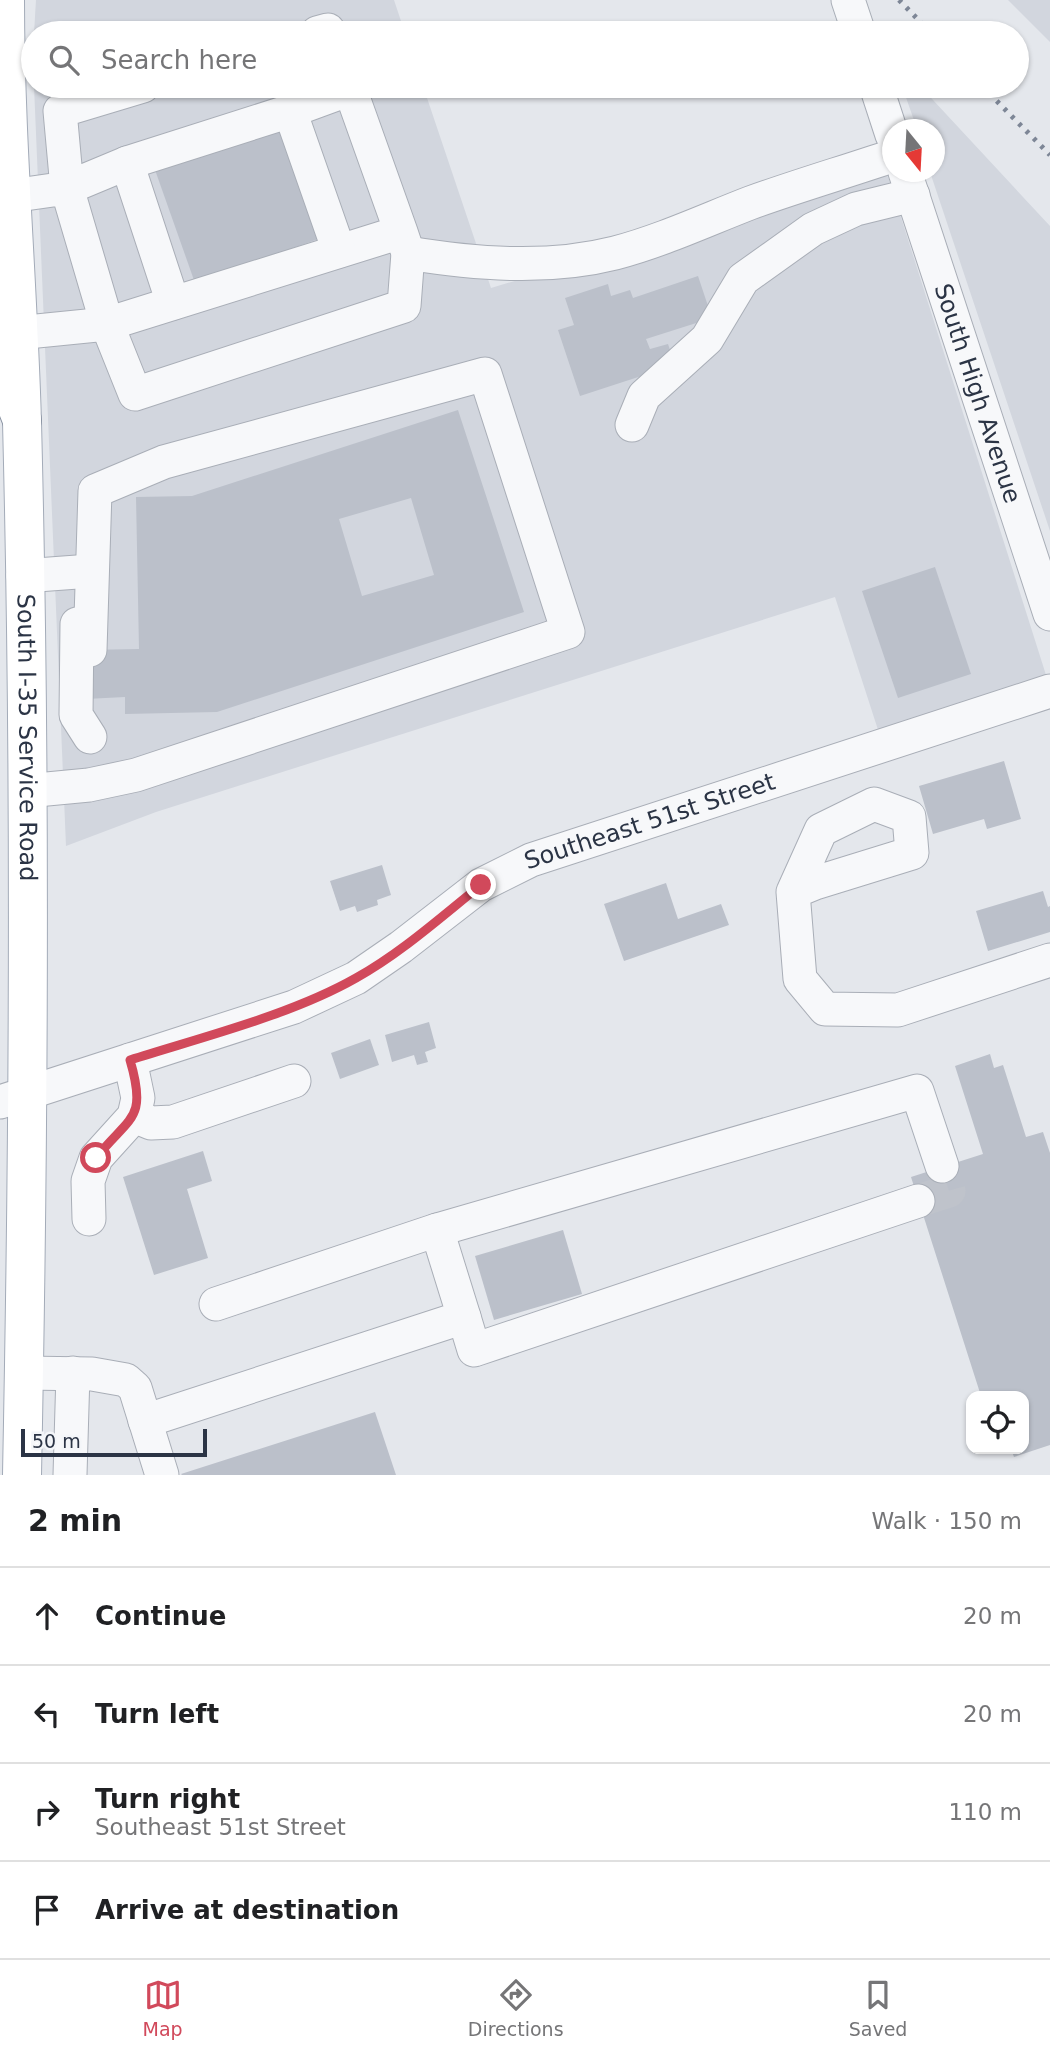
<!DOCTYPE html>
<html lang="en">
<head>
<meta charset="utf-8">
<style>
  :root { --surface:#fff; --page:#f2f2f2; --text:#202124; --muted:#757577; --line:#e0e0e0; --accent:#d1495b }
  body { margin:0; font-family:"DejaVu Sans",sans-serif; background:var(--page); color:var(--text) }
  .controls { position:absolute; right:21px; bottom:21px; display:grid; overflow:hidden; border-radius:14px; box-shadow:0 2px 5px #0004 }
  .controls button { width:63px; height:63px; display:grid; place-items:center; padding:0; border:0; border-bottom:2px solid var(--line); background:var(--surface); color:var(--text); font:35px sans-serif }
  .compass { position:absolute; left:882px; top:119px; width:63px; height:63px; border-radius:50%; background:var(--surface); box-shadow:0 2px 5px #0004; rotate:162deg }
  .scale { position:absolute; left:21px; bottom:18px; width:186px; box-sizing:border-box; padding-left:7px; border:4px solid #2b3445; border-top:0; font-size:19px; line-height:24px; white-space:nowrap; color:#2b3445; -webkit-text-stroke:5px #f4f6f9; paint-order:stroke }
  .stop { position:absolute; width:21px; height:21px; margin:-16px; border:5px solid #d1495b; border-radius:50%; background:#fff }
  .stop.end { background:#d1495b; border-color:#fff; box-shadow:0 2px 7px #0008 }
  .list { margin:0; padding:0; list-style:none }
  h2 { display:flex; justify-content:space-between; align-items:center; height:91px; margin:0; padding:0 28px; font-size:30px }
  h2 small { font-size:23px; font-weight:400; color:var(--muted) }
  .list li { display:grid; grid-template-columns:46px 1fr auto; gap:21px; align-items:center; box-sizing:border-box; height:98px; padding:0 28px; border-top:2px solid var(--line) }
  .list b { display:block; font-size:26px; white-space:nowrap }
  .list p { margin:0; font-size:23px; white-space:nowrap; color:var(--muted) }
  .list em { font-size:23px; font-style:normal; color:var(--muted) }
  .icon { flex:none; width:38px; height:38px; fill:none; stroke:currentColor; stroke-width:2; stroke-linecap:round; stroke-linejoin:round }
  .map { position:relative; flex:none; width:1050px; height:1475px; overflow:hidden }
  .search { position:absolute; background:var(--surface); box-shadow:0 2px 5px #0004; left:21px; right:21px; top:21px; height:77px; display:flex; align-items:center; gap:18px; box-sizing:border-box; padding:0 24px; border-radius:38px; color:var(--muted); font-size:26px }
  .sheet { height:483px; background:var(--surface) }
  nav { display:flex; justify-content:space-around; align-items:center; box-sizing:border-box; height:98px; border-top:2px solid var(--line); background:var(--surface); font-size:19px; color:var(--muted) }
  nav a { display:grid; justify-items:center; gap:4px }
  nav .on { color:var(--accent) }
  .map>svg:first-child { display:block }
  .built { fill:#d2d6de }
  .building { fill:#bbc0ca; fill-rule:evenodd }
  .lines { fill:none; stroke-linecap:round; stroke-linejoin:round }
  .minor-tunnel { stroke:#bfc3cb; stroke-width:33; stroke-dasharray:33 17; stroke-linecap:butt }
  .minor-casing { stroke:#a9aeb7; stroke-width:35 }
  .major-casing { stroke:#a3abb8; stroke-width:40 }
  .highway-casing { stroke:#8b94a3; stroke-width:40 }
  .minor { stroke:#f7f8fa; stroke-width:33 }
  .major { stroke:#fff; stroke-width:38 }
  .highway { stroke:#fff; stroke-width:38 }
  .rail { stroke:#7d8696; stroke-width:5; stroke-dasharray:3.5 7; stroke-linecap:butt }
  .route { stroke:#d1495b; stroke-width:9 }
  .labels { text-anchor:middle; dominant-baseline:central; stroke-width:5; stroke-linejoin:round; paint-order:stroke }
  .street-label { font-size:24px; fill:#2b3445; stroke:#f4f6f9 }
</style>
</head>
<body>
<div class="map">
<svg width="1050" height="1475" viewBox="0 0 1050 1475">
  <rect width="100%" height="100%" fill="#e4e7ec"/>
  <!-- built -->
  <g class="built">
    <path d="M 36,0 L 394,0 L 405,33 L 34,33 Z"/>
    <path d="M 1008,0 L 1050,0 L 1050,42 Z"/>
    <path d="M 34,86 L 423,86 L 491,288 L 886,170 L 1046,675 L 880,736 L 835,597 L 156,812 L 66,846 Z"/>
    <path d="M 902,86 L 920,86 L 1050,226 L 1050,531 L 930,172 L 934,172 L 934,130 L 917,129 Z"/>
  </g>
  <!-- building -->
  <g class="building">
    <path d="M 202,24 L 205,33 L 178,33 Z"/>
    <path d="M 280,123 L 321,238 L 195,283 L 154,167 Z"/>
    <path d="M 698,276 L 712,318 L 646,339 L 650,349 L 668,344 L 675,365 L 580,396 L 558,330 L 574,325 L 565,298 L 608,284 L 611,296 L 630,290 L 633,298 Z"/>
    <path d="M 458,410 L 524,612 L 217,712 L 125,714 L 125,697 L 86,699 L 85,650 L 139,649 L 136,497 L 192,496 ZM 411,498 L 434,575 L 362,596 L 339,519 Z"/>
    <path d="M 935,567 L 971,674 L 898,698 L 862,591 Z"/>
    <path d="M 1004,761 L 1021,819 L 987,829 L 984,819 L 933,834 L 919,786 Z"/>
    <path d="M 382,865 L 391,895 L 377,900 L 378,905 L 357,912 L 355,906 L 340,911 L 330,881 Z"/>
    <path d="M 666,883 L 678,919 L 721,904 L 729,925 L 624,961 L 604,904 Z"/>
    <path d="M 1043,891 L 1048,907 L 1050,906 L 1050,932 L 988,951 L 976,911 Z"/>
    <path d="M 429,1022 L 436,1048 L 425,1052 L 428,1062 L 417,1065 L 414,1055 L 392,1062 L 385,1035 Z"/>
    <path d="M 370,1039 L 379,1065 L 340,1079 L 331,1053 Z"/>
    <path d="M 990,1054 L 994,1068 L 1003,1065 L 1026,1137 L 1043,1132 L 1050,1153 L 1050,1445 L 1014,1457 L 1011,1449 L 1024,1449 L 1024,1396 L 981,1396 L 911,1177 L 983,1154 L 955,1066 Z"/>
    <path d="M 203,1151 L 212,1181 L 187,1189 L 208,1258 L 154,1275 L 123,1177 Z"/>
    <path d="M 563,1230 L 582,1294 L 494,1320 L 475,1256 Z"/>
    <path d="M 375,1412 L 396,1475 L 182,1475 L 181,1474 Z"/>
  </g>
  <g class="lines">
    <!-- minor-tunnel -->
    <path class="minor-tunnel" d="M 918,1201 L 949,1191 L 942,1166"/>
    <defs>
      <g id="minor">
        <path d="M 848,0 L 859,33"/>
        <path d="M 317,33 L 328,30 L 330,33"/>
        <path d="M 349,86 L 401,232 L 408,253 L 404,306 L 135,394 L 107,324 L 401,232"/>
        <path d="M 876,86 L 892,135"/>
        <path d="M 290,111 L 350,89"/>
        <path d="M 127,163 L 67,188 L 60,111 L 143,86"/>
        <path id="s1" d="M 905,172 L 1050,614"/>
        <path d="M 11,196 L 67,188 L 107,324 L 17,333"/>
        <path d="M 408,253 C 475,264 548,270 615,253 C 661,241 706,220 750,203 C 797,186 845,172 892,156"/>
        <path d="M 173,303 L 127,163 L 290,111 L 339,251"/>
        <path d="M 632,425 L 644,396 L 707,339 L 743,279 L 813,229 L 856,209 L 913,195"/>
        <path d="M 23,576 L 91,571"/>
        <path d="M 77,624 L 76,715 L 90,737"/>
        <path d="M 26,791 L 89,785 L 136,775 L 568,632 L 485,374 L 164,462 L 95,491 L 90,650"/>
        <path d="M 793,892 L 815,883 L 912,853 L 909,817 L 874,804 L 821,830 L 793,892 L 800,979 L 825,1009 L 898,1010 L 1050,960"/>
        <path id="s2" d="M 0,1102 L 294,1007 L 356,978 L 401,947 L 481,885 L 531,860 L 1050,691"/>
        <path d="M 134,1116 L 151,1123 L 173,1122 L 294,1081"/>
        <path d="M 89,1219 L 88,1181 L 96,1158 L 134,1116 L 138,1098 L 130,1060"/>
        <path d="M 437,1230 L 917,1091 L 942,1166"/>
        <path d="M 464,1317 L 474,1350 L 918,1201"/>
        <path d="M 24,1373 L 92,1374 L 126,1380 L 135,1388 L 162,1475"/>
        <path d="M 145,1421 L 464,1317 L 437,1230 L 216,1304"/>
        <path d="M 70,1475 L 73,1373"/>
      </g>
      <g id="major">
        <path id="s3" d="M 5,0 C 5,141 18,281 22,422 C 31,773 29,1124 22,1475"/>
      </g>
      <path id="highway" d="M 0,364 L 22,420"/>
    </defs>
    <!-- minor casing -->
    <use href="#minor" class="minor-casing"/>
    <!-- major casing -->
    <use href="#major" class="major-casing"/>
    <!-- highway casing -->
    <use href="#highway" class="highway-casing"/>
    <!-- minor -->
    <use href="#minor" class="minor"/>
    <!-- major -->
    <use href="#major" class="major"/>
    <!-- highway -->
    <use href="#highway" class="highway"/>
    <!-- rail -->
    <g class="rail">
      <path d="M 899,0 L 931,33"/>
      <path d="M 982,86 L 1050,155"/>
    </g>
  </g>
  <g class="lines">
    <!-- route -->
    <path class="route" d="M 96,1158 C 129,1116 148,1121 130,1060 C 202,1037 291,1015 356,978 C 401,953 441,917 481,885"/>
  </g>
  <g class="labels">
    <!-- street labels -->
    <g class="street-label">
      <text stroke="none"><textPath href="#s1" startOffset="233">South High Avenue</textPath></text>
      <text stroke="none"><textPath href="#s3" startOffset="738">South I-35 Service Road</textPath></text>
      <text stroke="none"><textPath href="#s2" startOffset="714">Southeast 51st Street</textPath></text>
    </g>
  </g>
</svg>
<div class="controls">
<button><svg class="icon" aria-label="locate" viewBox="0 0 24 24"><circle cx="12" cy="12" r="6"/><path d="M12 2v4M12 18v4M2 12h4M18 12h4"/></svg></button>
</div>
<svg class="compass" viewBox="-18 -18 36 36"><path d="M0-13l5 13h-10z" fill="#e53935"/><path d="M0 13l5-13h-10z" fill="#757577"/></svg>
<div class="scale">50 m</div>
<div class="stop" style="left:96px;top:1158px"></div>
<div class="stop end" style="left:481px;top:885px"></div>
<div class="search"><svg class="icon" aria-label="search" viewBox="0 0 24 24"><circle cx="10" cy="10" r="6"/><path d="M15 15l6 6"/></svg>Search here</div>
</div>
<section class="sheet">
<h2>2 min<small>Walk · 150 m</small></h2>
<ul class="list">
<li><svg class="icon" aria-label="ahead" viewBox="0 0 24 24"><path d="M12 20V5M6 11l6-6 6 6"/></svg><div><b>Continue</b></div><em>20 m</em></li>
<li><svg class="icon" aria-label="left" viewBox="0 0 24 24"><path d="M17 20v-9H6M10 6l-5 5 5 5"/></svg><div><b>Turn left</b></div><em>20 m</em></li>
<li><svg class="icon" aria-label="right" viewBox="0 0 24 24"><path d="M7 20v-9h11M14 6l5 5-5 5"/></svg><div><b>Turn right</b><p>Southeast 51st Street</p></div><em>110 m</em></li>
<li><svg class="icon" aria-label="arrive" viewBox="0 0 24 24"><path d="M6 21V4h12l-3 4 3 4H6"/></svg><div><b>Arrive at destination</b></div></li>
</ul>
</section>
<nav>
<a class="on"><svg class="icon" aria-label="map" viewBox="0 0 24 24"><path d="M3 6l6-2 6 2 6-2v14l-6 2-6-2-6 2zM9 4v14M15 6v14"/></svg>Map</a>
<a><svg class="icon" aria-label="directions" viewBox="0 0 24 24"><path d="M12 3l9 9-9 9-9-9zM9 14v-3h6M13 9l2 2-2 2"/></svg>Directions</a>
<a><svg class="icon" aria-label="saved" viewBox="0 0 24 24"><path d="M7 4h10v16l-5-4-5 4z"/></svg>Saved</a>
</nav>
</body>
</html>
